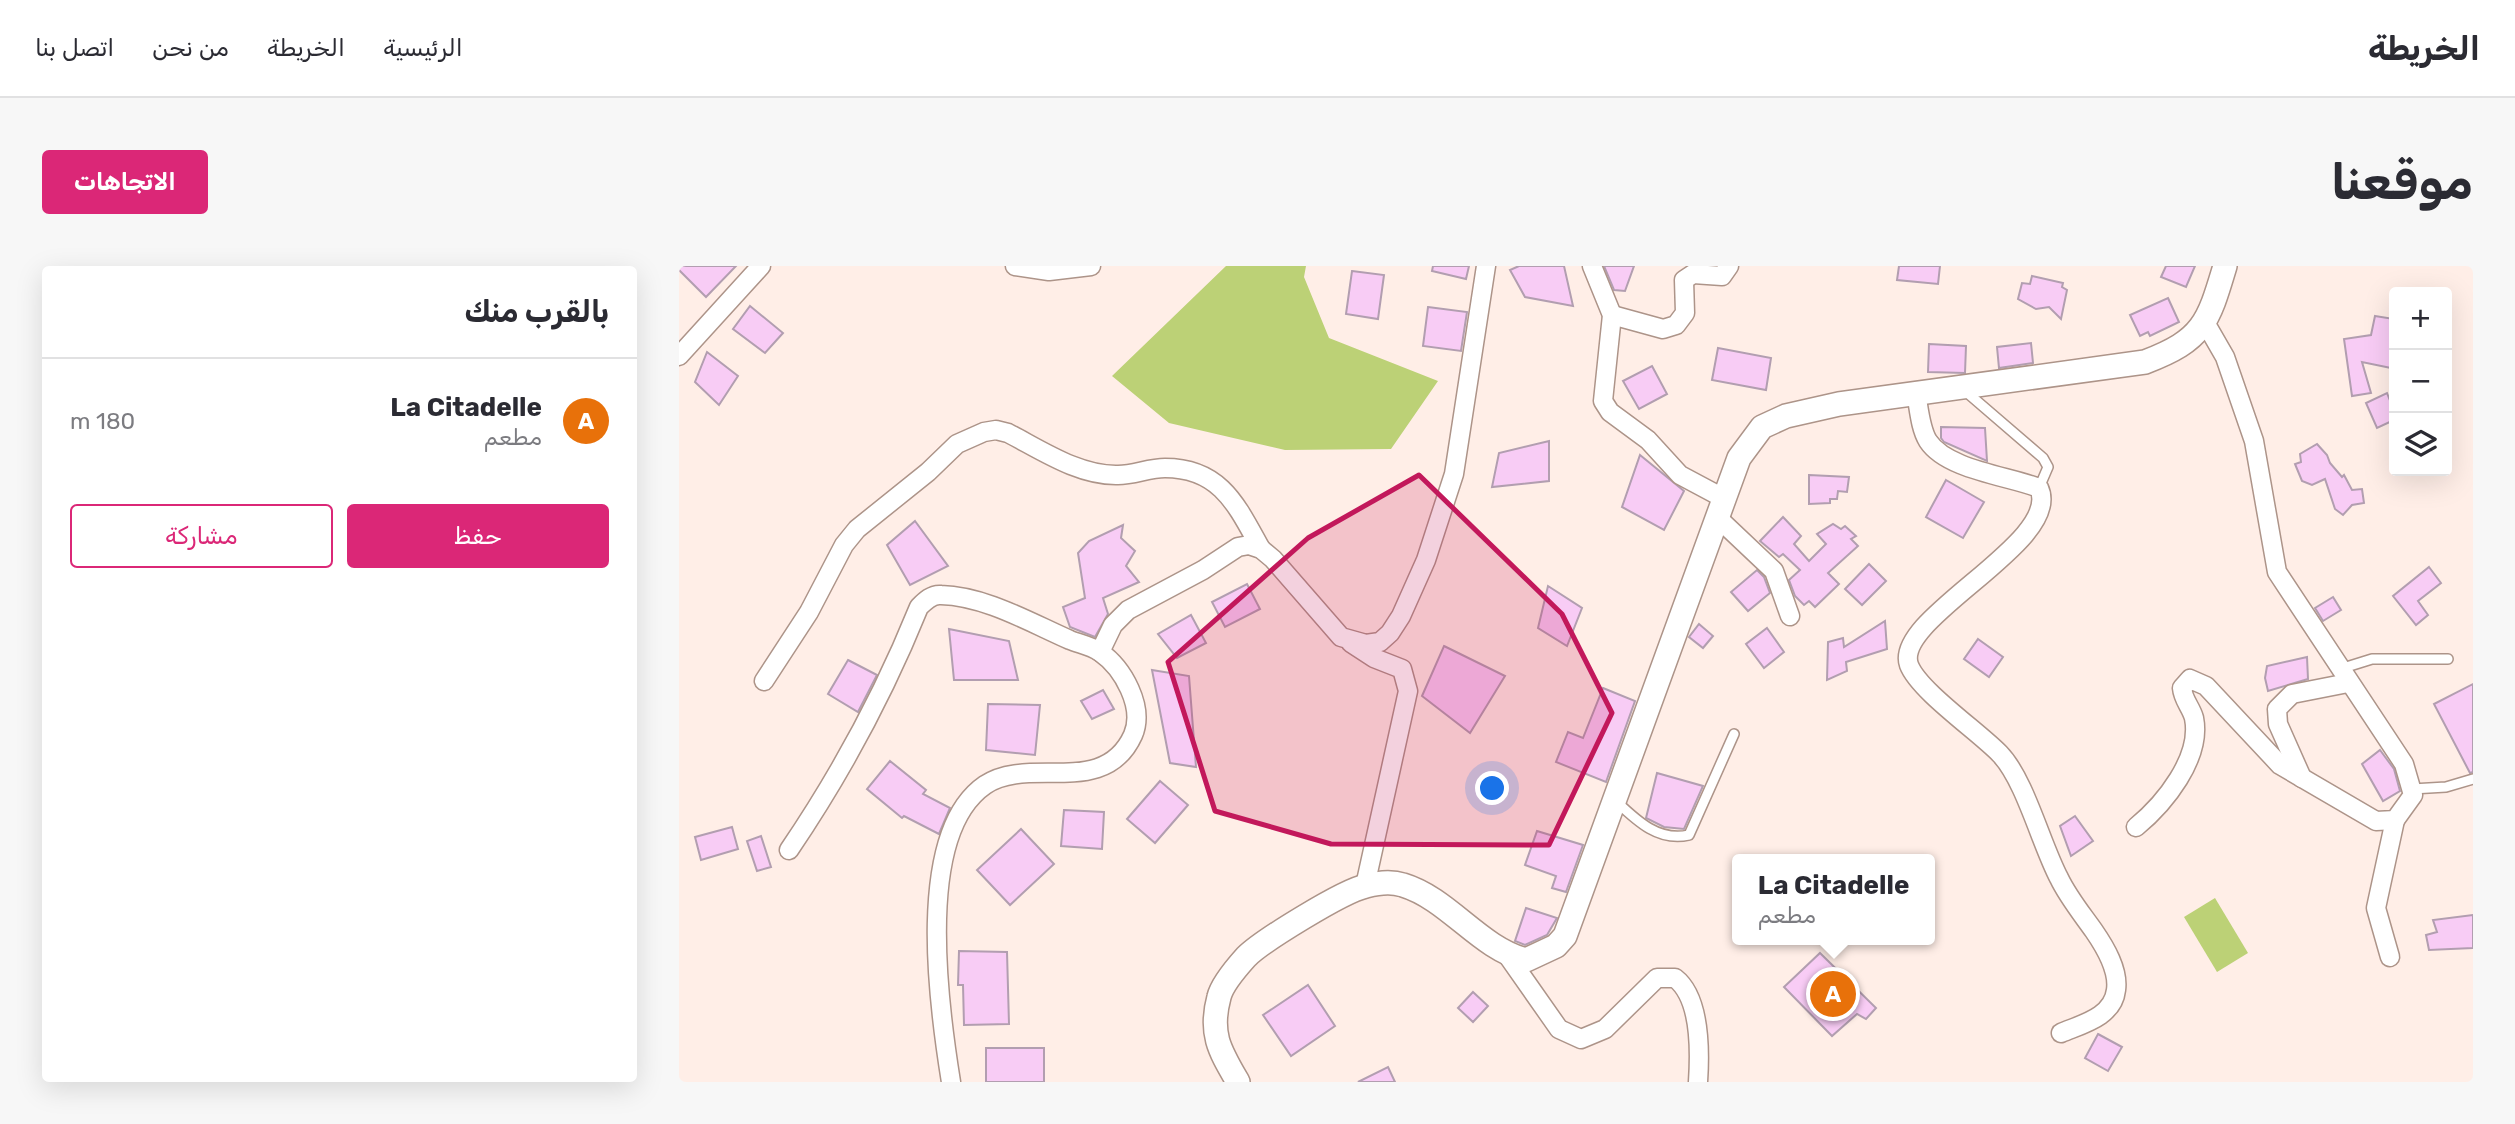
<!DOCTYPE html>
<html lang="ar">
<head>
<meta charset="utf-8">
<style>
  :root { --surface:#fff; --page:#f7f7f7; --text:#2b2b33; --muted:#7c7c81; --line:#e1e1e2; --accent:#db2777 }
  body { margin:0; font-family:Rubik,Cairo,sans-serif; background:var(--page); color:var(--text); direction:rtl }
  .controls { position:absolute; right:21px; top:21px; display:grid; overflow:hidden; border-radius:7px; box-shadow:0 7px 28px #0002 }
  .controls button { width:63px; height:63px; display:grid; place-items:center; padding:0; border:0; border-bottom:2px solid var(--line); background:var(--surface); color:var(--text); font:35px sans-serif }
  .you { position:absolute; left:814px; top:523px; width:24px; height:24px; margin:-18px; border:5px solid #fff; border-radius:50%; background:#1a73e8; box-shadow:0 0 0 10px #1a73e833 }
  .badge { display:grid; place-items:center; width:46px; height:46px; border-radius:50%; background:var(--accent); color:#fff; font-size:23px; font-weight:700 }
  .pin { position:absolute; translate:-50% -50%; border:4px solid #fff; box-shadow:0 2px 7px #0006 }
  .popup { position:absolute; left:1053px; top:588px; width:203px; height:91px; box-sizing:border-box; display:grid; place-content:center; border-radius:7px; background:var(--surface); filter:drop-shadow(0 2px 5px #0005); font-size:23px; white-space:nowrap; color:var(--muted) }
  .popup b { font-size:26px; color:var(--text) }
  .popup::after { content:''; position:absolute; left:50%; top:100%; margin-left:-14px; border:14px solid transparent; border-top-color:var(--surface) }
  .list { margin:0; padding:0; list-style:none }
  h2 { display:flex; justify-content:space-between; align-items:center; height:91px; margin:0; padding:0 28px; font-size:30px }
  h2 small { font-size:23px; font-weight:400; color:var(--muted) }
  .list li { display:grid; grid-template-columns:46px 1fr auto; gap:21px; align-items:center; box-sizing:border-box; height:126px; padding:0 28px; border-top:2px solid var(--line) }
  .list b { display:block; font-size:26px; white-space:nowrap }
  .list p { margin:0; font-size:23px; white-space:nowrap; color:var(--muted) }
  .list em { font-size:23px; font-style:normal; color:var(--muted) }
  .actions { display:flex; gap:14px; padding:21px 28px }
  .actions a { flex:1; padding:16px 0; border:2px solid var(--accent); border-radius:7px; text-align:center; font-size:24px; color:var(--accent) }
  .actions .main { background:var(--accent); color:#fff }
  .icon { flex:none; width:38px; height:38px; fill:none; stroke:currentColor; stroke-width:2; stroke-linecap:round; stroke-linejoin:round }
  .map { position:relative; flex:none; width:1794px; height:816px; overflow:hidden; direction:ltr; border-radius:7px }
  header { display:flex; align-items:center; gap:42px; box-sizing:border-box; height:98px; padding:0 35px; background:var(--surface); border-bottom:2px solid var(--line) }
  header strong { font-size:33px }
  nav { display:flex; gap:38px; margin-inline-start:auto; font-size:24px }
  .intro { display:flex; align-items:center; justify-content:space-between; box-sizing:border-box; height:168px; padding:0 42px }
  h1 { margin:0; font-size:49px }
  .button { padding:18px 32px; border-radius:7px; background:var(--accent); color:#fff; font-size:24px; font-weight:700 }
  main { display:flex; gap:42px; padding:0 42px }
  aside { flex:1; background:var(--surface); border-radius:7px; box-shadow:0 7px 28px #0002 }
  .map>svg:first-child { display:block }
  .green { fill:#bcd176 }
  .building { fill:#f8ccf5; stroke:#b29eb0; stroke-width:2 }
  .lines { fill:none; stroke-linecap:round; stroke-linejoin:round }
  .service-casing { stroke:#ad9489; stroke-width:12 }
  .minor-casing { stroke:#ad9489; stroke-width:21 }
  .tertiary-casing { stroke:#ad9489; stroke-width:26 }
  .service { stroke:#fff; stroke-width:9 }
  .minor { stroke:#fff; stroke-width:18 }
  .tertiary { stroke:#fff; stroke-width:23 }
  .marked { fill:#c2185b; fill-opacity:0.2; stroke:#c2185b; stroke-width:5; stroke-linejoin:round }
</style>
</head>
<body>
<header>
<strong>الخريطة</strong>
<nav><a>الرئيسية</a><a>الخريطة</a><a>من نحن</a><a>اتصل بنا</a></nav>
</header>
<div class="intro"><h1>موقعنا</h1><a class="button">الاتجاهات</a></div>
<main>
<div class="map">
<svg width="1794" height="816" viewBox="0 0 1794 816">
  <rect width="100%" height="100%" fill="#ffeee7"/>
  <!-- green -->
  <g class="green">
    <path d="M 547,0 L 627,0 L 625,11 L 650,72 L 759,115 L 712,183 L 606,184 L 490,157 L 433,110 Z"/>
    <path d="M 1536,632 L 1569,687 L 1538,706 L 1505,651 Z"/>
  </g>
  <!-- building -->
  <g class="building">
    <path d="M 0,0 L 57,0 L 27,31 L 0,4 Z"/>
    <path d="M 754,0 L 790,0 L 787,13 L 753,5 Z"/>
    <path d="M 840,0 L 885,0 L 894,40 L 846,31 L 831,4 Z"/>
    <path d="M 925,0 L 955,0 L 946,25 L 935,24 Z"/>
    <path d="M 1220,0 L 1261,0 L 1259,18 L 1218,14 Z"/>
    <path d="M 1487,0 L 1516,0 L 1507,21 L 1482,11 Z"/>
    <path d="M 673,5 L 705,9 L 699,53 L 667,48 Z"/>
    <path d="M 1353,10 L 1384,17 L 1383,21 L 1388,24 L 1382,53 L 1370,41 L 1357,43 L 1339,33 L 1343,17 L 1351,18 Z"/>
    <path d="M 1489,32 L 1500,56 L 1471,70 L 1469,66 L 1461,70 L 1451,49 Z"/>
    <path d="M 71,40 L 104,67 L 86,87 L 54,63 Z"/>
    <path d="M 749,41 L 788,46 L 782,85 L 744,80 Z"/>
    <path d="M 1696,50 L 1715,53 L 1712,102 L 1683,96 L 1692,127 L 1673,130 L 1665,73 L 1692,69 Z"/>
    <path d="M 1352,77 L 1354,97 L 1320,102 L 1318,81 Z"/>
    <path d="M 1250,78 L 1287,80 L 1286,107 L 1249,106 Z"/>
    <path d="M 1039,82 L 1092,92 L 1087,124 L 1033,114 Z"/>
    <path d="M 28,86 L 59,110 L 40,139 L 16,116 Z"/>
    <path d="M 973,100 L 988,128 L 960,143 L 944,115 Z"/>
    <path d="M 1708,127 L 1715,145 L 1715,154 L 1698,162 L 1687,137 Z"/>
    <path d="M 1262,161 L 1306,162 L 1308,195 L 1265,176 L 1262,172 Z"/>
    <path d="M 870,175 L 870,215 L 813,221 L 820,187 Z"/>
    <path d="M 1638,178 L 1648,189 L 1651,197 L 1663,211 L 1665,209 L 1673,224 L 1683,223 L 1685,237 L 1673,239 L 1664,249 L 1656,243 L 1646,213 L 1633,219 L 1623,215 L 1616,198 L 1622,196 L 1621,188 Z"/>
    <path d="M 961,189 L 1005,225 L 985,264 L 943,241 Z"/>
    <path d="M 1130,209 L 1170,211 L 1168,226 L 1159,225 L 1158,233 L 1151,233 L 1151,237 L 1130,238 Z"/>
    <path d="M 1267,214 L 1305,236 L 1284,272 L 1247,251 Z"/>
    <path d="M 1104,251 L 1122,270 L 1115,278 L 1130,295 L 1147,278 L 1138,268 L 1154,258 L 1162,263 L 1166,260 L 1177,270 L 1172,273 L 1179,280 L 1149,307 L 1160,318 L 1136,341 L 1130,335 L 1125,339 L 1116,330 L 1110,314 L 1121,304 L 1104,288 L 1100,291 L 1081,275 Z"/>
    <path d="M 236,255 L 269,300 L 231,319 L 208,279 Z"/>
    <path d="M 444,259 L 442,272 L 456,285 L 447,300 L 460,316 L 424,332 L 429,348 L 416,371 L 391,361 L 384,341 L 406,332 L 399,287 L 410,275 Z"/>
    <path d="M 1190,298 L 1207,315 L 1183,339 L 1166,323 Z"/>
    <path d="M 1750,301 L 1762,317 L 1739,335 L 1749,349 L 1737,359 L 1714,330 Z"/>
    <path d="M 1078,304 L 1085,311 L 1091,327 L 1069,345 L 1052,326 Z"/>
    <path d="M 568,318 L 581,343 L 546,361 L 533,336 Z"/>
    <path d="M 869,320 L 903,342 L 888,380 L 859,362 Z"/>
    <path d="M 1654,331 L 1662,344 L 1644,355 L 1636,342 Z"/>
    <path d="M 512,349 L 527,377 L 498,392 L 479,368 Z"/>
    <path d="M 1206,355 L 1208,383 L 1167,396 L 1168,405 L 1148,414 L 1149,376 L 1164,372 L 1165,381 Z"/>
    <path d="M 1020,358 L 1034,370 L 1024,382 L 1010,371 Z"/>
    <path d="M 1088,362 L 1105,386 L 1085,402 L 1067,378 Z"/>
    <path d="M 270,363 L 330,375 L 339,414 L 275,414 Z"/>
    <path d="M 1299,373 L 1324,391 L 1310,411 L 1285,393 Z"/>
    <path d="M 765,380 L 826,410 L 791,467 L 743,430 Z"/>
    <path d="M 1628,391 L 1629,413 L 1589,425 L 1586,412 L 1588,400 Z"/>
    <path d="M 169,394 L 198,409 L 179,446 L 149,428 Z"/>
    <path d="M 473,404 L 510,410 L 517,501 L 491,497 Z"/>
    <path d="M 1794,418 L 1794,506 L 1791,507 L 1755,438 Z"/>
    <path d="M 924,422 L 956,435 L 927,516 L 877,496 L 889,466 L 904,472 Z"/>
    <path d="M 424,424 L 435,443 L 413,453 L 402,435 Z"/>
    <path d="M 309,438 L 361,439 L 356,489 L 307,484 Z"/>
    <path d="M 1701,484 L 1715,503 L 1721,525 L 1704,535 L 1683,498 Z"/>
    <path d="M 211,495 L 247,524 L 244,528 L 271,542 L 260,568 L 225,550 L 223,552 L 188,523 Z"/>
    <path d="M 978,507 L 1024,520 L 1005,563 L 985,561 L 967,552 Z"/>
    <path d="M 481,515 L 509,539 L 476,577 L 448,553 Z"/>
    <path d="M 385,544 L 425,546 L 423,583 L 382,580 Z"/>
    <path d="M 1396,550 L 1414,575 L 1392,590 L 1381,560 Z"/>
    <path d="M 53,561 L 59,583 L 22,594 L 16,571 Z"/>
    <path d="M 342,563 L 375,598 L 331,639 L 298,604 Z"/>
    <path d="M 858,565 L 904,579 L 887,626 L 873,622 L 877,610 L 846,599 Z"/>
    <path d="M 82,570 L 92,601 L 78,605 L 68,575 Z"/>
    <path d="M 847,642 L 878,652 L 868,669 L 846,679 L 836,675 Z"/>
    <path d="M 1794,649 L 1794,682 L 1750,684 L 1747,669 L 1758,666 L 1754,654 Z"/>
    <path d="M 280,685 L 328,686 L 330,758 L 285,759 L 284,719 L 279,719 Z"/>
    <path d="M 1141,687 L 1197,742 L 1187,753 L 1178,748 L 1153,770 L 1105,721 Z"/>
    <path d="M 629,719 L 656,760 L 612,790 L 584,749 Z"/>
    <path d="M 794,726 L 809,740 L 794,756 L 779,742 Z"/>
    <path d="M 1419,768 L 1443,781 L 1429,805 L 1406,792 Z"/>
    <rect x="307" y="782" width="58" height="34"/>
    <path d="M 709,801 L 716,816 L 679,816 Z"/>
  </g>
  <g class="lines">
    <defs>
      <g id="service">
        <path d="M 1285,124 L 1364,192 L 1369,201 L 1360,222"/>
        <path d="M 1661,403 L 1693,393 L 1769,393"/>
        <path d="M 1733,523 L 1767,521 L 1794,513"/>
        <path d="M 938,536 C 958,555 980,576 1010,569 L 1055,468"/>
      </g>
      <g id="minor">
        <path d="M 336,0 L 370,5 L 412,0"/>
        <path d="M 913,0 L 933,49 L 924,135 L 931,146 L 969,174 L 1001,209 L 1046,233"/>
        <path d="M 933,49 L 984,63 L 997,59 L 1006,47 L 1005,14 L 1014,8 L 1043,10 L 1050,0"/>
        <path d="M 0,90 L 82,0"/>
        <path d="M 1237,127 C 1240,142 1241,162 1249,175 C 1268,204 1330,210 1360,222 C 1385,276 1213,352 1230,399 C 1240,425 1300,466 1321,488 C 1346,514 1362,578 1380,612 C 1389,631 1403,648 1415,665 C 1426,681 1440,704 1437,724 C 1434,751 1403,758 1382,767"/>
        <path d="M 1040,253 L 1095,305 L 1111,350"/>
        <path d="M 672,377 L 695,392 L 723,403 L 729,425 L 686,620"/>
        <path d="M 421,386 L 434,359 L 449,344 L 524,304 L 559,281 L 570,279 L 582,283 L 594,293 L 662,371 L 687,378 L 701,376 L 711,367 L 722,350 L 747,294 L 775,208 L 807,0"/>
        <path d="M 85,415 L 130,346 L 165,279 L 178,263 L 249,206 L 278,178 L 305,166 L 317,164 L 329,167 C 362,184 400,210 439,209 C 455,209 470,202 486,202 C 542,202 558,240 582,283"/>
        <path d="M 1623,512 L 1599,458 L 1598,443 L 1613,428 L 1669,417"/>
        <path d="M 1457,561 C 1485,538 1523,492 1515,452 C 1512,441 1504,434 1503,422 L 1511,413 L 1527,420 L 1601,499 L 1697,555 L 1716,554 L 1734,529 L 1725,498 L 1598,306 L 1575,175 L 1546,91 L 1527,58"/>
        <path d="M 110,584 C 163,506 204,430 240,341 C 246,335 253,328 262,329 C 306,330 352,357 391,374 C 401,378 412,380 421,386 C 444,402 466,441 454,469 C 425,533 350,489 306,519 C 235,568 260,742 272,816"/>
        <path d="M 826,686 L 880,763 L 902,773 L 926,763 L 978,712 L 996,712 C 1022,732 1021,786 1019,816"/>
        <path d="M 1711,691 L 1697,642 L 1716,554"/>
      </g>
      <path id="tertiary" d="M 559,816 C 541,785 530,768 540,731 C 543,718 558,701 567,691 C 583,675 664,625 687,620 C 698,617 712,615 724,619 C 770,633 800,682 847,694 L 877,680 L 886,670 L 1060,192 L 1083,161 L 1107,150 L 1160,138 L 1466,96 C 1524,74 1529,57 1546,0"/>
    </defs>
    <!-- service casing -->
    <use href="#service" class="service-casing"/>
    <!-- minor casing -->
    <use href="#minor" class="minor-casing"/>
    <!-- tertiary casing -->
    <use href="#tertiary" class="tertiary-casing"/>
    <!-- service -->
    <use href="#service" class="service"/>
    <!-- minor -->
    <use href="#minor" class="minor"/>
    <!-- tertiary -->
    <use href="#tertiary" class="tertiary"/>
  </g>
  <!-- marked area -->
  <path class="marked" d="M 740,209 L 883,348 L 933,447 L 870,579 L 652,578 L 536,545 L 489,396 L 629,272 Z"/>
</svg>
<div class="controls">
<button>+</button>
<button>−</button>
<button><svg class="icon" aria-label="layers" viewBox="0 0 24 24"><path d="M12 4l9 5-9 5-9-5zM3 14l9 5 9-5"/></svg></button>
</div>
<div class="you"></div>
<div class="pin badge" style="left:1154px;top:728px;background:#e8710a">A</div>
<div class="popup"><b>La Citadelle</b>مطعم</div>
</div>
<aside>
<h2>بالقرب منك<small></small></h2>
<ul class="list">
<li><span class="badge" style="background:#e8710a">A</span><div><b>La Citadelle</b><p>مطعم</p></div><em>180 m</em></li>
</ul>
<div class="actions"><a class="main">حفظ</a><a>مشاركة</a></div>
</aside>
</main>
</body>
</html>
